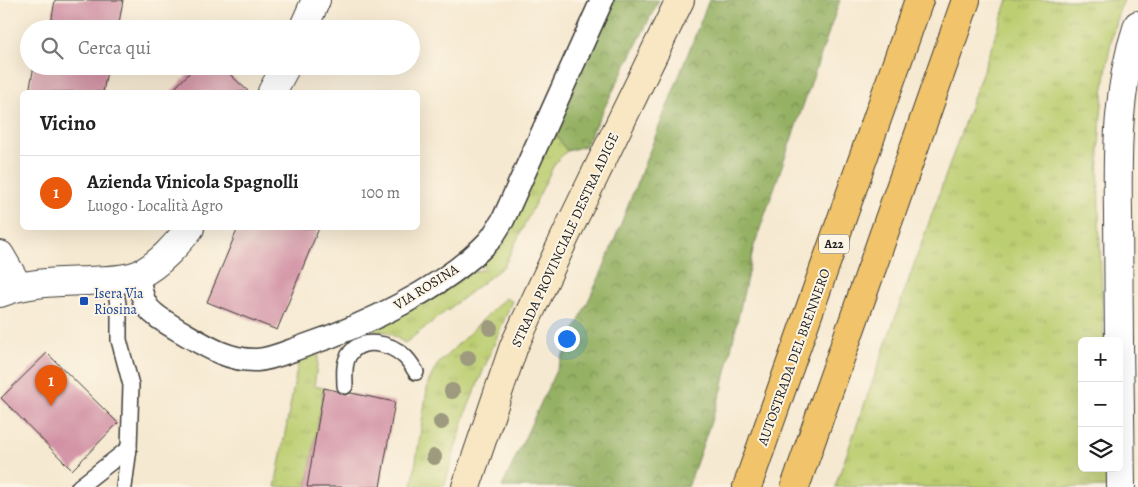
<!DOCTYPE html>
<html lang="it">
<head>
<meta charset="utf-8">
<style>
  :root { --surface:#fff; --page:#f2f2f2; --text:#222; --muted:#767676; --line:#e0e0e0; --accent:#ea580c }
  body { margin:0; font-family:Alegreya,serif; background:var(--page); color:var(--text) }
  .controls { position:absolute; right:15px; bottom:15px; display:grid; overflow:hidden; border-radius:8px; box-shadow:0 5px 20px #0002 }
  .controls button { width:45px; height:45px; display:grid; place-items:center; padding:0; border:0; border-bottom:1px solid var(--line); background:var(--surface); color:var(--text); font:25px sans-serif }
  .you { position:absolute; left:566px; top:338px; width:18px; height:18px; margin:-12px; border:4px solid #fff; border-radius:50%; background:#1a73e8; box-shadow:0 0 0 8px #1a73e833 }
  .badge { display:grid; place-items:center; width:32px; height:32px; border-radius:50%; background:var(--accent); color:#fff; font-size:16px; font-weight:700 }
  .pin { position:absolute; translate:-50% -41px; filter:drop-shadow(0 1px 2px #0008) }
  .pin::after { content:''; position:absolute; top:26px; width:18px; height:15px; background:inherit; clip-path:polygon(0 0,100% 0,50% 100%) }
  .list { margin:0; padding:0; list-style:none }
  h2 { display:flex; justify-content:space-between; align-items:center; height:65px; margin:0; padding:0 20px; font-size:21px }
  h2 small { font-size:16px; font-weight:400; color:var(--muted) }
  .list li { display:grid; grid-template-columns:32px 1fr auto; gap:15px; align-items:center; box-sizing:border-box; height:75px; padding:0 20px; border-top:1px solid var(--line) }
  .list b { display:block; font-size:19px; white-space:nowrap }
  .list p { margin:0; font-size:16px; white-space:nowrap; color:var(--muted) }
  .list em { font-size:16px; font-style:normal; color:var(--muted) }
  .icon { flex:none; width:28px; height:28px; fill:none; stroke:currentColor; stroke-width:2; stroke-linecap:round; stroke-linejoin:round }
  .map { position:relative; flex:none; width:1138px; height:487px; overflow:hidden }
  .search { position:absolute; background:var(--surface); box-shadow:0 5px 20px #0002; left:20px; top:20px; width:400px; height:55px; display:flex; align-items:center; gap:12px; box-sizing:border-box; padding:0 18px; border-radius:28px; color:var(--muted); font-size:19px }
  .panel { position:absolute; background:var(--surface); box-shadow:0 5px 20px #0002; left:20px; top:90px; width:400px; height:140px; border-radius:8px }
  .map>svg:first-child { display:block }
  .grass { fill:url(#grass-tufts); stroke:#6c7546 }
  .forest { fill:url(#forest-crowns); stroke:#586640 }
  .building { fill:#d291a4 }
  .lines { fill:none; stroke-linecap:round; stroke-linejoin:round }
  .service-casing { stroke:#3d3b37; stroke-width:18 }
  .pedestrian-casing { stroke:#3d3b37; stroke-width:25 }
  .minor-casing { stroke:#3d3b37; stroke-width:30 }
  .tertiary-casing { stroke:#3d3b37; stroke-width:30 }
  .secondary-casing { stroke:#3d3b37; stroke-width:30 }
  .motorway-casing { stroke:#3d3b37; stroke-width:30 }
  .service { stroke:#fff; stroke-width:15 }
  .pedestrian { stroke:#fff; stroke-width:22 }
  .minor { stroke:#fff; stroke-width:28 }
  .tertiary { stroke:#fff; stroke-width:28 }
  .secondary { stroke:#f9e7c3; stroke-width:28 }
  .motorway { stroke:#f1c36a; stroke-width:28 }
  .tree { fill:#9d9a7e }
  .transit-dot { fill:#1a4fb4; stroke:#fcf5e5; stroke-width:2 }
  .labels { text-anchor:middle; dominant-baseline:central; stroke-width:4; stroke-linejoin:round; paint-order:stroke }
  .shield { fill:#fcf5e5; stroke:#5f5d58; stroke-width:1 }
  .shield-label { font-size:12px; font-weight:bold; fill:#1c1c1c }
  .street-label { font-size:14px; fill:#1c1c1c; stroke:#fcf5e5 }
  .transit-label { font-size:14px; fill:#164399; stroke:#fcf5e5; text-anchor:start }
</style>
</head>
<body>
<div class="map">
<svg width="1138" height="487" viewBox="0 0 1138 487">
  <defs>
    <pattern id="grass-tufts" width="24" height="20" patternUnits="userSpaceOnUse" patternTransform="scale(1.25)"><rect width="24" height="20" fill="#bcce71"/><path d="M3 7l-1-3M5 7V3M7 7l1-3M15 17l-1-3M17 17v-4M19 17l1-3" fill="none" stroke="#a1b061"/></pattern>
    <pattern id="forest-crowns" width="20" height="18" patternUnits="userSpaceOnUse" patternTransform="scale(1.25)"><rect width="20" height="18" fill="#95b163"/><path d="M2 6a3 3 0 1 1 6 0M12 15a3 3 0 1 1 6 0" fill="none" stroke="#798f51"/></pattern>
  </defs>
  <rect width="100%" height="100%" fill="#fcf5e5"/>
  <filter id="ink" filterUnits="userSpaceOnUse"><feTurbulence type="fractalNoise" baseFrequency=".02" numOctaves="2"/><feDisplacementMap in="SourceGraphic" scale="10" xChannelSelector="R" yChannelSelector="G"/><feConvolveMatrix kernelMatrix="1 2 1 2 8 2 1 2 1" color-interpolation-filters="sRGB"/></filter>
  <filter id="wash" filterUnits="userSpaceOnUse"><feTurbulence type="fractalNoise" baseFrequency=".0096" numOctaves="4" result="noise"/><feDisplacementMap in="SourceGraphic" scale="20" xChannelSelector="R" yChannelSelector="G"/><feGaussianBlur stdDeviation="1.12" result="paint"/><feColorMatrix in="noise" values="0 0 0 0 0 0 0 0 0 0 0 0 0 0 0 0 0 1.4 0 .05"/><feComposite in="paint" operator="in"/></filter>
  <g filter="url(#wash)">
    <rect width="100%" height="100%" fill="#f6e9d1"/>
    <!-- grass -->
    <g class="grass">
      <path d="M 1008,0 L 1124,0 C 1114,20 1110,44 1107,66 C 1092,157 1101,250 1104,341 L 1082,341 L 1082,468 L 1109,468 L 1109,487 L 835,487 Z"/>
      <path d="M 549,125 L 567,151 L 555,163 L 504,266 L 405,343 L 387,332 L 371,330 L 469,273 L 485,269 L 478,262 Z"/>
      <path d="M 505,298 L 512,301 L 466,412 L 444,487 L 412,487 L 428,383 L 437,365 Z"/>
      <path d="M 319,352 L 314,386 L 324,388 L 307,487 L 275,487 L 299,358 Z"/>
    </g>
    <!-- forest -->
    <g class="forest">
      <path d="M 607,0 L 659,0 L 585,146 L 567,151 L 549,125 Z"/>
      <path d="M 709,0 L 840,0 L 754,246 L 722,390 L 688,487 L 502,487 L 603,269 Z"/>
    </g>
    <g id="blocks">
      <!-- building -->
      <g class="building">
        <path d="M 55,0 L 123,0 L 118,29 L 50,29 Z"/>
        <path d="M 34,66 L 108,66 L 103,92 L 29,92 Z"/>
        <path d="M 196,66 L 221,66 L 249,92 L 171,92 Z"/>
        <path d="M 238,228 L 319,228 L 277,330 L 207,302 Z"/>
        <path d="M 47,353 L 118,423 L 72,470 L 1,398 Z"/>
        <path d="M 324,388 L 337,391 L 345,395 L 351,393 L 395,402 L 380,487 L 307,487 Z"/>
      </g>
    </g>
  </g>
  <g filter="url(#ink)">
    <use href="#blocks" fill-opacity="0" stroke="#3d3b37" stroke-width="1"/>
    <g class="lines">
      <defs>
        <g id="service">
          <path d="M 345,386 C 345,376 343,364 349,355 C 361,336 390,343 404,356 C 409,360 413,367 416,372"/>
          <path d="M 79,487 L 129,448 L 131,385 L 119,340 L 119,310 L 114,280"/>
          <path d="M 124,487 L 129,448"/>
        </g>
        <path id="pedestrian" d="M 139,274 C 141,310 151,313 180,331 C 204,345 228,361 257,360 C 273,359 289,351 304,346 C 364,326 444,288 488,242 C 494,236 498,227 503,220 L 602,0"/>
        <g id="minor">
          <path d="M 303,29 L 316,0"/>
          <path d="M 272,92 L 286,66"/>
          <path d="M 0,255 L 18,286"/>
          <path d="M 0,293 C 28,282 57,282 87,281 C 103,280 124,281 140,274 C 160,264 176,245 190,228"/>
        </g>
        <g id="tertiary">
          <path d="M 1119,341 C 1119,299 1118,256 1118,214 C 1117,150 1117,87 1138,25"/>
          <path d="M 1119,342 L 1121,487"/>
        </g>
        <path id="secondary" d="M 466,487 L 514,346 L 573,220 L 680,0"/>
        <g id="motorway">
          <path d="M 747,487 L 919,0"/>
          <path d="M 795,487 L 966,0"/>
        </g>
      </defs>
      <!-- service casing -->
      <use href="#service" class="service-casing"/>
      <!-- pedestrian casing -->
      <use href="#pedestrian" class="pedestrian-casing"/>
      <!-- minor casing -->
      <use href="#minor" class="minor-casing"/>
      <!-- tertiary casing -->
      <use href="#tertiary" class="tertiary-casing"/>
      <!-- secondary casing -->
      <use href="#secondary" class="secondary-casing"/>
      <!-- motorway casing -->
      <use href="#motorway" class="motorway-casing"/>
      <!-- service -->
      <use href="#service" class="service"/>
      <!-- pedestrian -->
      <use href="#pedestrian" class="pedestrian"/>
      <!-- minor -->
      <use href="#minor" class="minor"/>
      <!-- tertiary -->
      <use href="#tertiary" class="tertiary"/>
      <!-- secondary -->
      <use href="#secondary" class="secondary"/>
      <!-- motorway -->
      <use href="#motorway" class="motorway"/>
    </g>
    <!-- trees -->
    <g class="tree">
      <circle cx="490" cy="328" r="8"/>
      <circle cx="468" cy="358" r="8"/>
      <circle cx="452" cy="391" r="8"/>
      <circle cx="441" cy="422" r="8"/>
      <circle cx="434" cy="457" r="8"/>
    </g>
  </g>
  <!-- markers -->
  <rect class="transit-dot" x="79" y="296" width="10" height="10" rx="2.5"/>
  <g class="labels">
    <!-- shield labels -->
    <rect class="shield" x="819" y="234.5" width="30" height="19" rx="4"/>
    <g class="shield-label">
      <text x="834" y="244">A22</text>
    </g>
    <!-- street labels -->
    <g class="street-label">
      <text transform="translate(565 240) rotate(-65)">STRADA PROVINCIALE DESTRA ADIGE</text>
      <text transform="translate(426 287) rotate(-32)">VIA ROSINA</text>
      <text transform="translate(794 357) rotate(-70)">AUTOSTRADA DEL BRENNERO</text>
    </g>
    <!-- transit labels -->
    <g class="transit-label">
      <text x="94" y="293">Isera Via<tspan x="94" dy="16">Riosina</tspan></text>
    </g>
  </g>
</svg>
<div class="controls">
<button>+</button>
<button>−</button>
<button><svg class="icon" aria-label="layers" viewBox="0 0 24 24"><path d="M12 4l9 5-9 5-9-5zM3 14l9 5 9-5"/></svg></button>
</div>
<div class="you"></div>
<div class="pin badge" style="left:51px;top:406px">1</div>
<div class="search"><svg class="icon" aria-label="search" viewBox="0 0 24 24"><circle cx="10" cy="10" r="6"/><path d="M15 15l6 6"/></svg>Cerca qui</div>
<section class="panel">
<h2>Vicino<small></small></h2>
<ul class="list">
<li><span class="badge">1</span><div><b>Azienda Vinicola Spagnolli</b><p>Luogo · Località Agro</p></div><em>100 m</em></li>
</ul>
</section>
</div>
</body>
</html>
